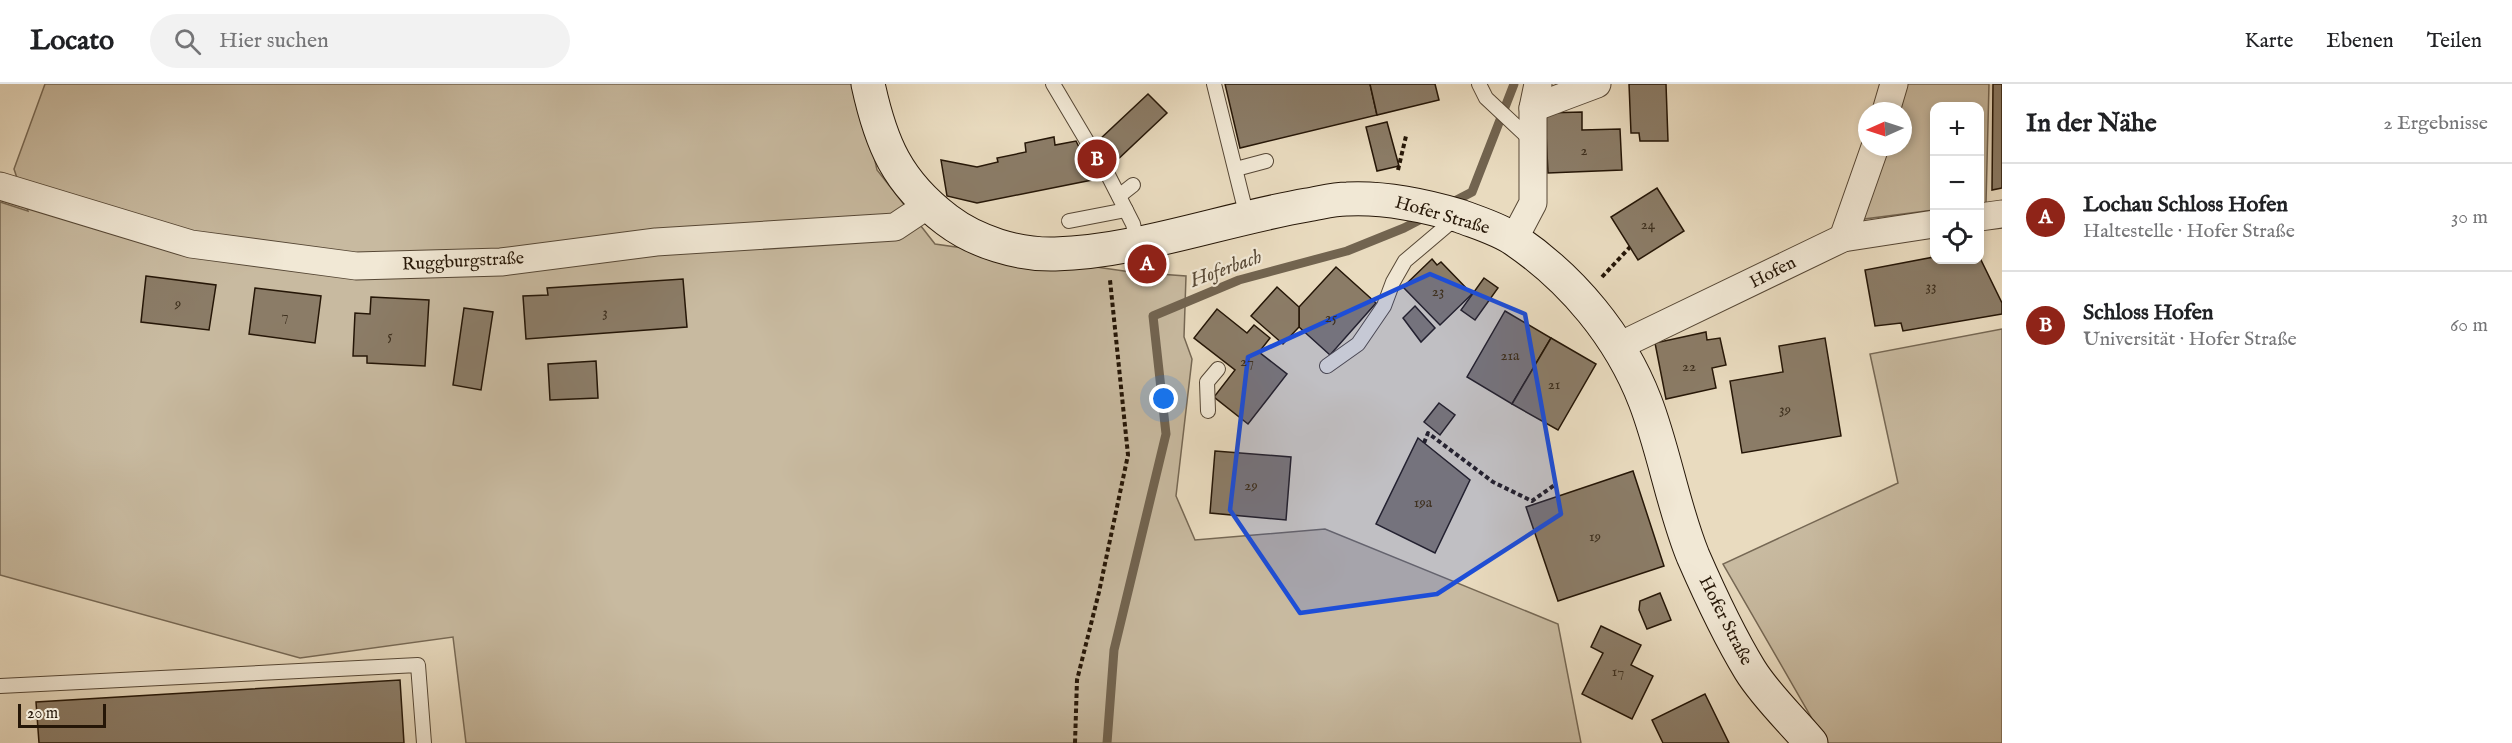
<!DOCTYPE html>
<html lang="de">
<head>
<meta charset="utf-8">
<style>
  :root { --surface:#fff; --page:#f2f2f2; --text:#202124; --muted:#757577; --line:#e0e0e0; --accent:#8f2418 }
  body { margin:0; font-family:"IM FELL English",serif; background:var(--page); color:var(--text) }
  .controls { position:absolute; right:18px; top:18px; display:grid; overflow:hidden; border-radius:12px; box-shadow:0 3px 9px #0003 }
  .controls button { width:54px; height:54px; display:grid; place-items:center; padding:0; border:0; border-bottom:2px solid var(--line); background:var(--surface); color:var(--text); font:30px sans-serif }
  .compass { position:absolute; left:1858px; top:18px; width:54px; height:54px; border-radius:50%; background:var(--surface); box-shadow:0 3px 9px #0003; rotate:267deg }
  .scale { position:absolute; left:18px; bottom:15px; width:88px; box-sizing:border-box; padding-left:6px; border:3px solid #251607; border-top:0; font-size:16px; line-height:21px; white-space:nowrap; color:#251607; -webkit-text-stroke:4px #f1e8d5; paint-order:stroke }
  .you { position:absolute; left:1164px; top:315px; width:21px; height:21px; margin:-15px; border:4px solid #fff; border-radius:50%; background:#1a73e8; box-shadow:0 0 0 9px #1a73e833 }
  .badge { display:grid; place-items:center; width:39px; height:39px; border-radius:50%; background:var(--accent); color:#fff; font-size:20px; font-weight:700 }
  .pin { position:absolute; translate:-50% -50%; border:3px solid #fff; box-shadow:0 2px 6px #0006 }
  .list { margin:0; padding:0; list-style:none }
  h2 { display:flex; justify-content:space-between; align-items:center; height:78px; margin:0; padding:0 24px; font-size:26px }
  h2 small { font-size:20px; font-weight:400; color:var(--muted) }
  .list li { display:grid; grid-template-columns:39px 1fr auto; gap:18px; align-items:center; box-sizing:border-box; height:108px; padding:0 24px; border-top:2px solid var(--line) }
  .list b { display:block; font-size:22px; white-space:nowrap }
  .list p { margin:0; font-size:20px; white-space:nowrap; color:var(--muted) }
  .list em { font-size:20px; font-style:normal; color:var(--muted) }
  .icon { flex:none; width:33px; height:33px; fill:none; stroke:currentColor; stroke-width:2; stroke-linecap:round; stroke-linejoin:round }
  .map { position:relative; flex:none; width:2002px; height:659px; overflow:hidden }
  header { display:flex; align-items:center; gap:36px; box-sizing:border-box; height:84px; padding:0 30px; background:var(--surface); border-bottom:2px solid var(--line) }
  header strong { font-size:28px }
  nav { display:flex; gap:33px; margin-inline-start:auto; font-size:21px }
  .search { width:420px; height:54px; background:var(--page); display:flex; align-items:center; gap:15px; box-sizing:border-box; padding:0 21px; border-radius:33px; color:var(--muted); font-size:22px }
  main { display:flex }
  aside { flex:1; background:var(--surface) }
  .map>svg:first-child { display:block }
  .green { fill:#c8baa0; stroke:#766854; stroke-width:1.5 }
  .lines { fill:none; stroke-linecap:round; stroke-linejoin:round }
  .stream { stroke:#726450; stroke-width:9 }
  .building { fill:#8b7c67; stroke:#251607; stroke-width:1.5 }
  .lane-casing { stroke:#564735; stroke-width:16 }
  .street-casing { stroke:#564735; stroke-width:29 }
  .secondary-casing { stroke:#251607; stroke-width:35 }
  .path { stroke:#251607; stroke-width:4; stroke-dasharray:4.5 3; stroke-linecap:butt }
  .lane { stroke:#f1e8d5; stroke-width:14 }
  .street { stroke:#f1e8d5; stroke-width:27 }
  .secondary { stroke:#f1e8d5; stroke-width:33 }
  .marked { fill:#1d4ed8; fill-opacity:0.2; stroke:#1d4ed8; stroke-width:4.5; stroke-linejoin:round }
  .labels { text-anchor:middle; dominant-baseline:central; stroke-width:4.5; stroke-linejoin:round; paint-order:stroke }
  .number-label { font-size:15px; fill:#3e301f }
  .street-label { font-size:18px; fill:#251607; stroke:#f1e8d5 }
  .water-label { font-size:20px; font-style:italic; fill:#594a37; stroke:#f1e8d5 }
</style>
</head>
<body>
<header>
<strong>Locato</strong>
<div class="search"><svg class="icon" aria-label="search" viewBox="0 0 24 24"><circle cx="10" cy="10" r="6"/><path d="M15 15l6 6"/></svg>Hier suchen</div>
<nav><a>Karte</a><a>Ebenen</a><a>Teilen</a></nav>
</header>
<main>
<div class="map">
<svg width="2002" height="659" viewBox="0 0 2002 659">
  <rect width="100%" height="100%" fill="#e9dbbf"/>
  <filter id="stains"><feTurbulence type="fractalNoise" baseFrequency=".00333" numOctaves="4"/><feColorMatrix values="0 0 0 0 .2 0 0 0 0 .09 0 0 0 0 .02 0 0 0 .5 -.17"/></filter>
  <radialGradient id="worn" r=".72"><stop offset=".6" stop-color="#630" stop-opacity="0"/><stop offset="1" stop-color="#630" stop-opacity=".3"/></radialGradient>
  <!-- green -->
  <g class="green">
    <path d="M 45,0 L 858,0 L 877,86 L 935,160 L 1131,188 L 1186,192 L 1184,253 L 1192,275 L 1176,412 L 1195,456 L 1325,445 L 1558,540 L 1581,659 L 466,659 L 453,553 L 300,574 L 0,491 L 0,118 L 28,127 L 14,85 Z"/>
    <path d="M 1897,0 L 1989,0 L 1986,119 L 1980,120 L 1980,22 L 1934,22 L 1934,126 L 1864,135 L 1882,63 L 1903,63 L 1903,27 L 1891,27 Z"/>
    <path d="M 2002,245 L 2002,659 L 1826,659 L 1723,480 L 1898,399 L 1870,270 Z"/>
  </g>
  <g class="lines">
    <!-- stream -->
    <g class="stream">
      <path d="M 1449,120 L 1472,108 L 1514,0"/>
      <path d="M 1107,659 L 1114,566 L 1166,350 L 1153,232 L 1239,196 L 1347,167 L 1404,144 L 1427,132"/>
    </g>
  </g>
  <!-- building -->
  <g class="building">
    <path d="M 1225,0 L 1370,0 L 1377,31 L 1240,64 Z"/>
    <path d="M 1370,0 L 1435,0 L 1439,16 L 1377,31 Z"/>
    <path d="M 1629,0 L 1666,0 L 1668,57 L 1640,57 L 1639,49 L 1631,49 Z"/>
    <path d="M 1993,0 L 2002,0 L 2002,104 L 1992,106 Z"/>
    <path d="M 1148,10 L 1167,29 L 1097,95 L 977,119 L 947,112 L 941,76 L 977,83 L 998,78 L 997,74 L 1026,68 L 1025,59 L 1054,53 L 1055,61 L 1076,57 L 1083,71 Z"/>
    <path d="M 1582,28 L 1582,46 L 1620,45 L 1622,86 L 1548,89 L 1545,29 Z"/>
    <path d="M 1387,38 L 1399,82 L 1377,87 L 1366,43 Z"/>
    <path d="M 1657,104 L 1684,147 L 1638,176 L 1611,133 Z"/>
    <path d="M 1934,173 L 1934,176 L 1980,174 L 2002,219 L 2002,230 L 1903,247 L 1901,239 L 1875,242 L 1865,186 Z"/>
    <path d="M 1432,175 L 1437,181 L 1441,178 L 1472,210 L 1440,241 L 1403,203 Z"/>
    <path d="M 1336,183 L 1376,219 L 1330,271 L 1299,243 L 1299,223 Z"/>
    <path d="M 146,192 L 216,201 L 209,246 L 141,238 Z"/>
    <path d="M 1484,194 L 1498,204 L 1475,236 L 1461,226 Z"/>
    <path d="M 683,195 L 687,243 L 526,255 L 523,212 L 548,211 L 547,204 Z"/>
    <path d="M 1277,203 L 1299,223 L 1299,243 L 1283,260 L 1251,232 Z"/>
    <path d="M 255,204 L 321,212 L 315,259 L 249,250 Z"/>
    <path d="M 371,213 L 429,216 L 425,282 L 367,279 L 367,272 L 353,272 L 355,229 L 370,230 Z"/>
    <path d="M 1415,222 L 1435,244 L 1421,258 L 1403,234 Z"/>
    <path d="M 464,224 L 493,228 L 481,306 L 453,301 Z"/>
    <path d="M 1217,225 L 1247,249 L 1254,241 L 1270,254 L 1259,268 L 1287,290 L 1248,340 L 1214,313 L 1235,286 L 1194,254 Z"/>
    <path d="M 1505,227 L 1551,254 L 1512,320 L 1467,293 Z"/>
    <path d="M 1706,248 L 1707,256 L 1720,254 L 1726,281 L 1712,284 L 1716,304 L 1666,315 L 1655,259 Z"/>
    <path d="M 1551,254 L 1596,280 L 1558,346 L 1512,320 Z"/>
    <path d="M 1825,254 L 1841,352 L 1742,369 L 1730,297 L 1783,288 L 1779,262 Z"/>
    <path d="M 596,277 L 598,314 L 550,316 L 548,280 Z"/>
    <path d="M 1439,319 L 1455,331 L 1440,351 L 1424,338 Z"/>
    <path d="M 1418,354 L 1470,396 L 1435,469 L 1376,440 Z"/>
    <path d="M 1215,367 L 1291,373 L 1286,436 L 1210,429 Z"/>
    <path d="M 1633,387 L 1664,482 L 1558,517 L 1526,423 Z"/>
    <path d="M 1660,509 L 1671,536 L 1647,545 L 1639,526 L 1640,517 Z"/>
    <path d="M 1601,542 L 1641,561 L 1631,581 L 1653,592 L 1632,635 L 1582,610 L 1603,569 L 1591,563 Z"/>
    <path d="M 400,596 L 404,659 L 39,659 L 36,618 Z"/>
    <path d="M 1705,610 L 1729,659 L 1663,659 L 1652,636 Z"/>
  </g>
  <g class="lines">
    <defs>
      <g id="lane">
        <path d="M 1053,0 L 1088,59"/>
        <path d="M 1214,0 L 1247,133"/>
        <path d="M 1479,0 L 1486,14 L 1532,57"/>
        <path d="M 1236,85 L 1266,77"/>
        <path d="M 1108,91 L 1133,140 L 1137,158"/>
        <path d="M 1119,112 L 1133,101"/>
        <path d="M 1069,137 L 1126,126"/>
        <path d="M 1327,282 L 1358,260 L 1384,222 L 1393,198 L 1405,177 L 1457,133"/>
        <path d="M 1208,327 L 1207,298 L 1218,285"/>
        <path d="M 0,602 L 418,581 L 424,659"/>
      </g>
      <g id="street">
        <path d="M 1533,24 L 1597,0"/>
        <path d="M 1886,27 L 1894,0"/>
        <path d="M 0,102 L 191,160 L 356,182 L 501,178 L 656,158 L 895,143 L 928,121"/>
        <path d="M 1980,133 L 2002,130"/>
        <path d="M 1843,154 L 1875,63"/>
        <path d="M 1514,155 L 1533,119 L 1533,24 L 1538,0"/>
        <path d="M 1619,262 L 1843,154 L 1934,140"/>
      </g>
      <path id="secondary" d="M 868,0 C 881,60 897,98 947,136 C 976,158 1018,171 1055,170 C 1136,168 1225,135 1307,121 C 1320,119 1333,115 1347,115 C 1385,113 1423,121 1460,132 C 1478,139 1499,145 1515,156 C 1572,195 1620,252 1645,317 C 1664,366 1673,423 1693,472 C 1710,511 1728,550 1750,586 C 1766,612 1791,635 1811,659"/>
    </defs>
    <!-- lane casing -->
    <use href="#lane" class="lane-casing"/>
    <!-- street casing -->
    <use href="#street" class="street-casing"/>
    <!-- secondary casing -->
    <use href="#secondary" class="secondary-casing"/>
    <!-- path -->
    <g class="path">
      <path d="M 1398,86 L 1406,52"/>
      <path d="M 1602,193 L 1630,163"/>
      <path d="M 1424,359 L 1428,349 L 1493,398 L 1532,417 L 1556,400"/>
      <path d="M 1075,659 L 1077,596 L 1099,508 L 1128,371 L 1110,196"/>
    </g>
    <!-- lane -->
    <use href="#lane" class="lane"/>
    <!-- street -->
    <use href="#street" class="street"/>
    <!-- secondary -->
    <use href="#secondary" class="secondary"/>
  </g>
  <!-- marked area -->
  <path class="marked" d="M 1430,190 L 1525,230 L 1561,430 L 1437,510 L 1300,529 L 1230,426 L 1248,273 Z"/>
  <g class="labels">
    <!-- number labels -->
    <g class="number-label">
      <text x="1584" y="66">2</text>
      <text x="1648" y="140">24</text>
      <text x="1931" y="202">33</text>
      <text x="1438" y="207">23</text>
      <text x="178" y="219">9</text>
      <text x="605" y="228">3</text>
      <text x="285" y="231">7</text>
      <text x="1331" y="233">25</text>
      <text x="390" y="251">5</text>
      <text x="1510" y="271">21a</text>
      <text x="1247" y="277">27</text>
      <text x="1689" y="282">22</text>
      <text x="1554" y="300">21</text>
      <text x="1785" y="325">39</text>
      <text x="1251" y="401">29</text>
      <text x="1423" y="418">19a</text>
      <text x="1595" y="452">19</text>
      <text x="1618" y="587">17</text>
    </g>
    <!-- street labels -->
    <g class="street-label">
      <text transform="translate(1442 132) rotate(16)">Hofer Straße</text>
      <text transform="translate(463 178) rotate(-3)">Ruggburgstraße</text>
      <text transform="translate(1773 189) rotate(-27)">Hofen</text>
      <text transform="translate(1725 537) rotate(63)">Hofer Straße</text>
    </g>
    <!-- water labels -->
    <g class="water-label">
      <text transform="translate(1226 185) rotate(-20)">Hoferbach</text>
    </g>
  </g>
  <rect width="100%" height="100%" filter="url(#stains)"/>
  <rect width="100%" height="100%" fill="url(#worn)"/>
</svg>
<div class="controls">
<button>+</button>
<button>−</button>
<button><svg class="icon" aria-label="locate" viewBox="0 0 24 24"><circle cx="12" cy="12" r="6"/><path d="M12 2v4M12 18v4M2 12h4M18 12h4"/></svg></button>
</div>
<svg class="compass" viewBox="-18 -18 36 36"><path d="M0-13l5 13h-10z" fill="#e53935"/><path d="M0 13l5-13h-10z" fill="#757577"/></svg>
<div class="scale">20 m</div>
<div class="you"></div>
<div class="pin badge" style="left:1147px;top:180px">A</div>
<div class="pin badge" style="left:1097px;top:75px">B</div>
</div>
<aside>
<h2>In der Nähe<small>2 Ergebnisse</small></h2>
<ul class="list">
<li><span class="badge">A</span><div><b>Lochau Schloss Hofen</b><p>Haltestelle · Hofer Straße</p></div><em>30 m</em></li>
<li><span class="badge">B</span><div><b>Schloss Hofen</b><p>Universität · Hofer Straße</p></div><em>60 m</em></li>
</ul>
</aside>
</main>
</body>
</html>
